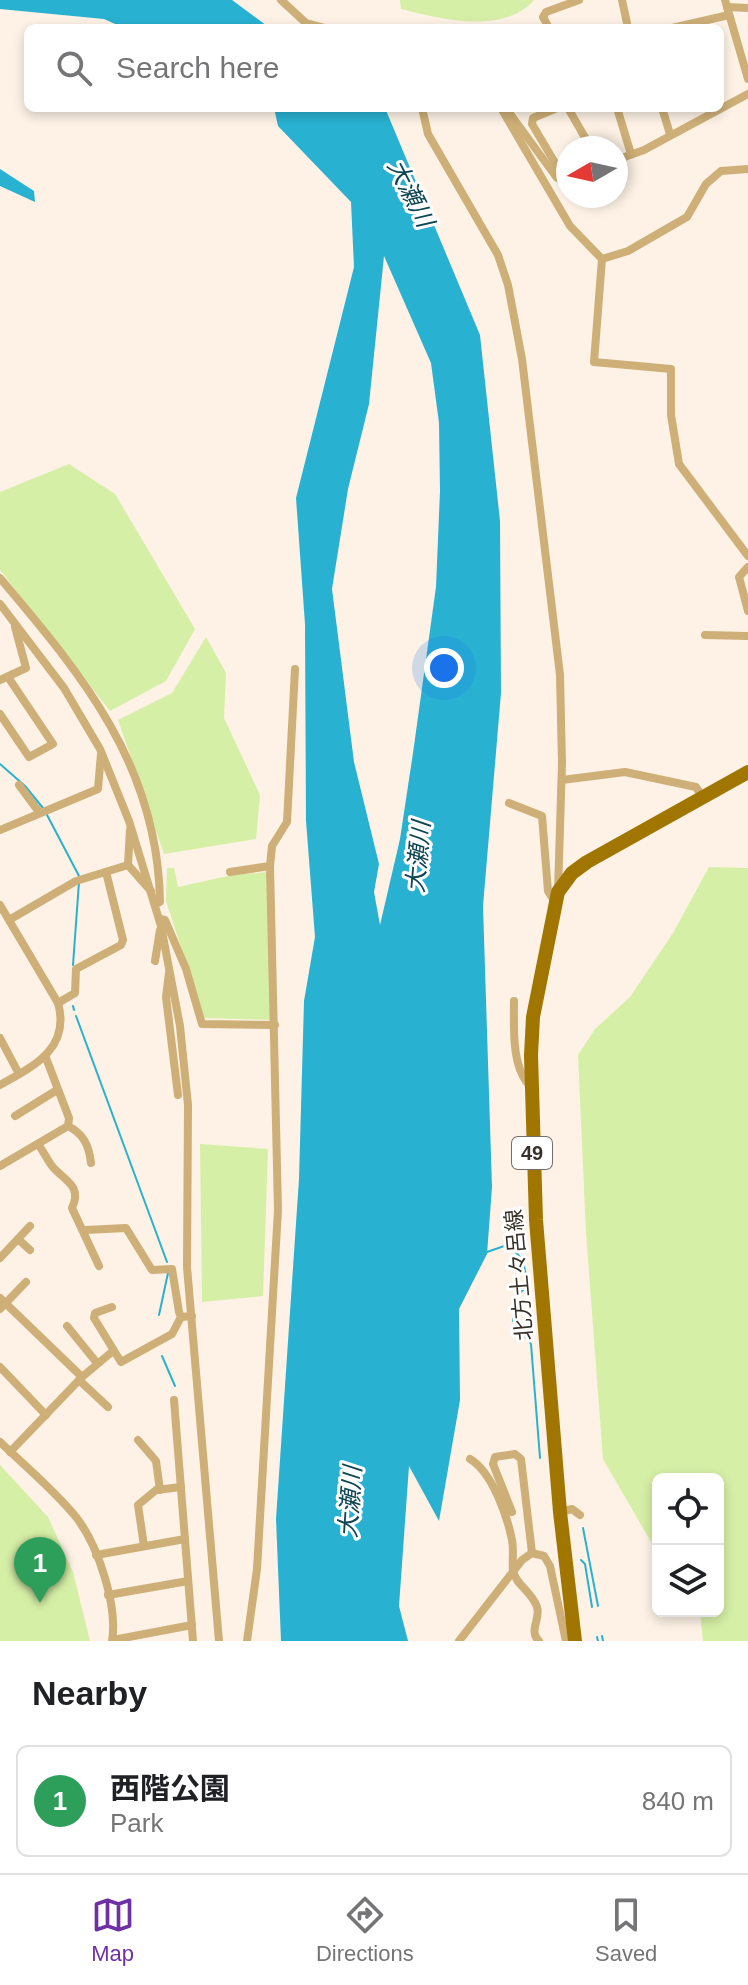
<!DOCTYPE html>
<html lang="en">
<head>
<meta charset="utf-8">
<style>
  :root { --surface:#fff; --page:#f6f6f6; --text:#202124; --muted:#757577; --line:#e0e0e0; --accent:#6f30a6 }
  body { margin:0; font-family:Helvetica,"Noto Sans JP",sans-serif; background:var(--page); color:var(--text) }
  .controls { position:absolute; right:24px; bottom:24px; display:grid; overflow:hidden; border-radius:12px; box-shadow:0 4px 12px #0003 }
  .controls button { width:72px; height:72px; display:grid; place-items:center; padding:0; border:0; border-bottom:2px solid var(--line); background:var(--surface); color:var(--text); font:40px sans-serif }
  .compass { position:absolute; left:556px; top:136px; width:72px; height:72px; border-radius:50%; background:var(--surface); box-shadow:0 4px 12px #0003; rotate:261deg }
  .you { position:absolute; left:444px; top:668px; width:28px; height:28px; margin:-20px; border:6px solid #fff; border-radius:50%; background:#1a73e8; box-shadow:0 0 0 12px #1a73e833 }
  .badge { display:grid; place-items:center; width:52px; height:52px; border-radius:50%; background:var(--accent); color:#fff; font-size:26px; font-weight:700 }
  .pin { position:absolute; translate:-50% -66px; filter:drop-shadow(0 2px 4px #0008) }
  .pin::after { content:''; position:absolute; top:42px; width:28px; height:24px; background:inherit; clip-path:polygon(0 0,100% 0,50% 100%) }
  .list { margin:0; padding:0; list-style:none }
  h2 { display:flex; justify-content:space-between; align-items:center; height:104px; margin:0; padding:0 32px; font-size:34px }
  h2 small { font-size:26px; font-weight:400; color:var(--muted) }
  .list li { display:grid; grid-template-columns:52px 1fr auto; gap:24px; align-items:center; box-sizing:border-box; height:112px; margin:0 16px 16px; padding:0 16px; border:2px solid var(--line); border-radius:12px }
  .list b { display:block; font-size:30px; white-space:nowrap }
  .list p { margin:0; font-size:26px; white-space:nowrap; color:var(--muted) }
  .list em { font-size:26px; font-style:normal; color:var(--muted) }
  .icon { flex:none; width:44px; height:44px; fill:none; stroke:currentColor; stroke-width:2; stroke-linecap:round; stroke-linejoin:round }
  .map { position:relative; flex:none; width:748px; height:1641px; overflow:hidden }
  .search { position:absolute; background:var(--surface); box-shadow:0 4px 12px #0003; left:24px; right:24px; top:24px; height:88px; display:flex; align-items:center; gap:20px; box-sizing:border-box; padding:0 28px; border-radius:12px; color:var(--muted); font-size:30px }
  .sheet { height:232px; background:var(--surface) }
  nav { display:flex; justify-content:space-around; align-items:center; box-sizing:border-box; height:112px; border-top:2px solid var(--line); background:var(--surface); font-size:22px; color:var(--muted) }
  nav a { display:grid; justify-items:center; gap:4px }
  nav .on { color:var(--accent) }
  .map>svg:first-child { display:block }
  .green { fill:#d6efa6 }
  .water { fill:#29b1d2; fill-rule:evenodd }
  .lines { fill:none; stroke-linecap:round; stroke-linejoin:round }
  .stream { stroke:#29b1d2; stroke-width:2 }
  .minor { stroke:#cdaf77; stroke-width:8 }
  .primary { stroke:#a17600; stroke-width:14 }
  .labels { text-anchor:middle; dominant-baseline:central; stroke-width:6; stroke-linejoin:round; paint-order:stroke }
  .shield { fill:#fff; stroke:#746f69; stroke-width:2 }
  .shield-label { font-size:20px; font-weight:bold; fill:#383129 }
  .street-label { font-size:22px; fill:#383129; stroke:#fff }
  .water-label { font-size:24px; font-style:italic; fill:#0f4654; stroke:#fff }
</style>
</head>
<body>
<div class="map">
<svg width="748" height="1641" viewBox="0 0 748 1641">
  <rect width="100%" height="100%" fill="#fdf2e5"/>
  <!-- green -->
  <g class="green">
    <path d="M 400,0 L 534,0 C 504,35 440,19 401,9 Z"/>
    <path d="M 69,464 L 115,494 L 195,629 L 166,681 L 110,711 L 0,570 L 0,492 Z"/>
    <path d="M 206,637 L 226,673 L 224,718 L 260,795 L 256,839 L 164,854 L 118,720 L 172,693 Z"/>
    <path d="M 709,867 L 748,868 L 748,1641 L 703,1641 L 700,1611 L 718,1611 L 718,1479 L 658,1479 L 658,1554 L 603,1459 L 586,1233 L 578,1055 L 595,1029 L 630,997 L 673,933 Z"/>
    <path d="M 167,868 L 174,868 L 178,887 L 232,875 L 269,872 L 270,1020 L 204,1018 L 166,901 Z"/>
    <path d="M 200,1144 L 268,1149 L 263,1296 L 202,1302 Z"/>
    <path d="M 0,1465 L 48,1517 L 73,1572 L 90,1641 L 0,1641 Z"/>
  </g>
  <!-- water -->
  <g class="water">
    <path d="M 0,0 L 232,0 L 270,28 L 124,28 L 104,19 L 0,9 Z"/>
    <path d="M 274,108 L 385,108 L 480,335 L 500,521 L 501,693 L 483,906 L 492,1187 L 487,1254 L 459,1309 L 460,1400 L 439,1521 L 409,1466 L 399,1606 L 408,1641 L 281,1641 L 276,1519 L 299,1179 L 304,1001 L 315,937 L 306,821 L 305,624 L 296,498 L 354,267 L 351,202 L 278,126 ZM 384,256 L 431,363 L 439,423 L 440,491 L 436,587 L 413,753 L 400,839 L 380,925 L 374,892 L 379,864 L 354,762 L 332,589 L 348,489 L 369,404 Z"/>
    <path d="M 0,169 L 34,191 L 35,202 L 0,186 Z"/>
  </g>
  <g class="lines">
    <!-- stream -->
    <g class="stream">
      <path d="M 0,764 L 25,786 L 43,808"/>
      <path d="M 46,813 L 79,876"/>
      <path d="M 73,965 L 79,882"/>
      <path d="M 73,1006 L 74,1010"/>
      <path d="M 76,1016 L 167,1262"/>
      <path d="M 487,1252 L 507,1245 C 523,1254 527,1269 526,1287 L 517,1296 L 513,1321 L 531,1344 L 540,1458"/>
      <path d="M 159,1315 L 168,1273"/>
      <path d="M 162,1356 L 175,1386"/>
      <path d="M 583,1528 L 598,1606"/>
      <path d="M 581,1560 L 585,1564 L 592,1607"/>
      <path d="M 602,1636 L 603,1641"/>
      <path d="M 597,1637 L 598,1641"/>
    </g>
    <!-- minor -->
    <g class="minor">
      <path d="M 281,0 L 306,23 L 325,28"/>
      <path d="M 622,0 L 628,28"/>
      <path d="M 725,0 L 748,79"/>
      <path d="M 727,7 L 748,8"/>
      <path d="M 549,28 L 543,17 L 546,12 L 579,0"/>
      <path d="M 672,28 L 729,15"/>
      <path d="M 422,108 L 428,134 L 498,255 L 508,285 L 522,359 L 560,675 L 562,763 L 558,891"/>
      <path d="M 501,108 L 570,226 L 602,259 L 594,362 L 671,369 L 671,415 L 679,464 L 748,556"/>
      <path d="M 557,108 L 533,118 L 532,124 L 564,178"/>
      <path d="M 568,108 L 591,148"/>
      <path d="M 617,108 L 631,154"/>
      <path d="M 662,108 L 670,134"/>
      <path d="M 508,111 L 557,178 L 568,177"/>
      <path d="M 616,160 L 644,150 L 748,94"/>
      <path d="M 602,259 L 628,251 L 687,217 L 706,184 L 721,171 L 748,169"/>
      <path d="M 748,567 L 739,577 L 748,611"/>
      <path d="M 0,578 C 83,676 158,766 160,902 L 155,904"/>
      <path d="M 0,604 L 64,688 L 100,749 L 129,821 L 161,926 L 180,1026 L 188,1105 L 187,1267 L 219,1641"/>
      <path d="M 705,635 L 748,636"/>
      <path d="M 0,680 L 26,668 L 15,627"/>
      <path d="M 0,714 L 29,757 L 53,744 L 8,677"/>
      <path d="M 562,780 L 625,772 L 696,787 L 703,798"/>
      <path d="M 19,785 L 39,812"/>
      <path d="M 509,803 L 542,816 L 548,891 L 555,902"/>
      <path d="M 0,830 L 98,789 L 101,754"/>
      <path d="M 128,865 L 151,891"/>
      <path d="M 230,872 L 270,866"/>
      <path d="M 0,905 L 58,1003 C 71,1049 32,1067 0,1085"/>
      <path d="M 160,919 L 165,920 L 186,969 L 202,1024 L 275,1025"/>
      <path d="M 9,920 L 76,881 L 128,865 L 130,830"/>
      <path d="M 155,961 L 160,930"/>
      <path d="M 169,973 L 166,997 L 178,1095"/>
      <path d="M 514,1001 C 514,1027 511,1068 531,1087"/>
      <path d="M 58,1003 L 75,993 L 76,969 L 121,945 L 123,940 L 106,872"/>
      <path d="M 0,1038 L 19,1074"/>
      <path d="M 15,1116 L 57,1090"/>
      <path d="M 68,1126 C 84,1134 89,1146 91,1163"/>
      <path d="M 38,1144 C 43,1151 47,1159 52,1166 C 63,1180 83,1185 72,1208 L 99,1266"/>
      <path d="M 0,1166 L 68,1126 L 69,1118 L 46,1058"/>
      <path d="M 86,1230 L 126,1228 L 152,1270 L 172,1269 L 179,1312 L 181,1317 L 192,1316"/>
      <path d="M 18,1239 L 30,1250"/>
      <path d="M 0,1258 L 30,1226"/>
      <path d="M 0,1298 L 82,1377 L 10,1452"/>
      <path d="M 112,1307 L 95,1313 L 94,1318 L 121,1362 L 172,1334 L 181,1317"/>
      <path d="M 0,1309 L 26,1282"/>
      <path d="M 67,1326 L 97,1363"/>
      <path d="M 0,1367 L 46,1415"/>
      <path d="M 82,1377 L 113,1351"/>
      <path d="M 79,1380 L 108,1407"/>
      <path d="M 174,1400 L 193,1641"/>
      <path d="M 138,1440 L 156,1461 L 160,1490"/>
      <path d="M 0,1442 C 25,1466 54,1490 76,1517 C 98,1545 118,1606 112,1641"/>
      <path d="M 470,1459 C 492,1472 507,1515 512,1540 C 514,1550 512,1561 513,1571 C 516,1585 532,1592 537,1607 C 541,1619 528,1631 539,1641"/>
      <path d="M 512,1512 L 493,1464 L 495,1457 L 515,1454 L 521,1459 L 532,1553"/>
      <path d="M 560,1512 L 572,1509 L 580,1515"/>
      <path d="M 144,1546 L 138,1505 L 156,1490 L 181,1487"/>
      <path d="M 96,1555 L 185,1539"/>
      <path d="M 108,1595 L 188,1581"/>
      <path d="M 113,1640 L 192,1625"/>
      <path d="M 247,1641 L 257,1569 L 278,1210 L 270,866 L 272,846 L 287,822 L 295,669"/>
      <path d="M 459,1641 L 522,1560 L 532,1553 L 544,1556 L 550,1566 L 566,1641"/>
    </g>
    <!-- primary -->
    <path class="primary" d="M 575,1641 L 560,1512 L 536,1220 L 531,1055 L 533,1017 L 558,892 L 572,873 L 587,862 L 748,772"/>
  </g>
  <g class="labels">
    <!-- shield labels -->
    <rect class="shield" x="512" y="1137" width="40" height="32" rx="6"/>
    <g class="shield-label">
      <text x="532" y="1153">49</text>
    </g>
    <!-- street labels -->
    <g class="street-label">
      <text transform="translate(519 1275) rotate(-95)">北方土々呂線</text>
    </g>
    <!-- water labels -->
    <g class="water-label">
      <text transform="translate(411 193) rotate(63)">大瀬川</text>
      <text transform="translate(418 857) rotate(-85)">大瀬川</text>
      <text transform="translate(350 1502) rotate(-86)">大瀬川</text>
    </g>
  </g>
</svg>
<div class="controls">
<button><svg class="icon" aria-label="locate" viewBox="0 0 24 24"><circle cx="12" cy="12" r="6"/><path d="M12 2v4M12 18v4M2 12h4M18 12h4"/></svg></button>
<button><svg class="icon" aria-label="layers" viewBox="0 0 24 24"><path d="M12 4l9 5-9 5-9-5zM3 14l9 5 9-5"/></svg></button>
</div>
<svg class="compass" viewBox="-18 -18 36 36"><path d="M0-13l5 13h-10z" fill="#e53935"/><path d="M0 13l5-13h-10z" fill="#757577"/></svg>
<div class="you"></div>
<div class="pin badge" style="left:40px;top:1603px;background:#2e9e5b">1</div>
<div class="search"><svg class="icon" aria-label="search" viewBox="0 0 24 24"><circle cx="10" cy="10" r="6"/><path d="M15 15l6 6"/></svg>Search here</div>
</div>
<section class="sheet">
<h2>Nearby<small></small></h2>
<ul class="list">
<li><span class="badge" style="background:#2e9e5b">1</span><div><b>西階公園</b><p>Park</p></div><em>840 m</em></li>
</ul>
</section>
<nav>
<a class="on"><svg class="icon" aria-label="map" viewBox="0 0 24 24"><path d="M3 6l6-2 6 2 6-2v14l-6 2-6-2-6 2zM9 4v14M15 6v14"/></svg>Map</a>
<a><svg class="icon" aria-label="directions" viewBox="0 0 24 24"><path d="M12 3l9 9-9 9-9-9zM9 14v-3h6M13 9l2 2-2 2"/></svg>Directions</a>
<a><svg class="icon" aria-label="saved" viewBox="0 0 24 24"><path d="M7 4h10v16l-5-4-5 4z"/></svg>Saved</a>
</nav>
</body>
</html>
